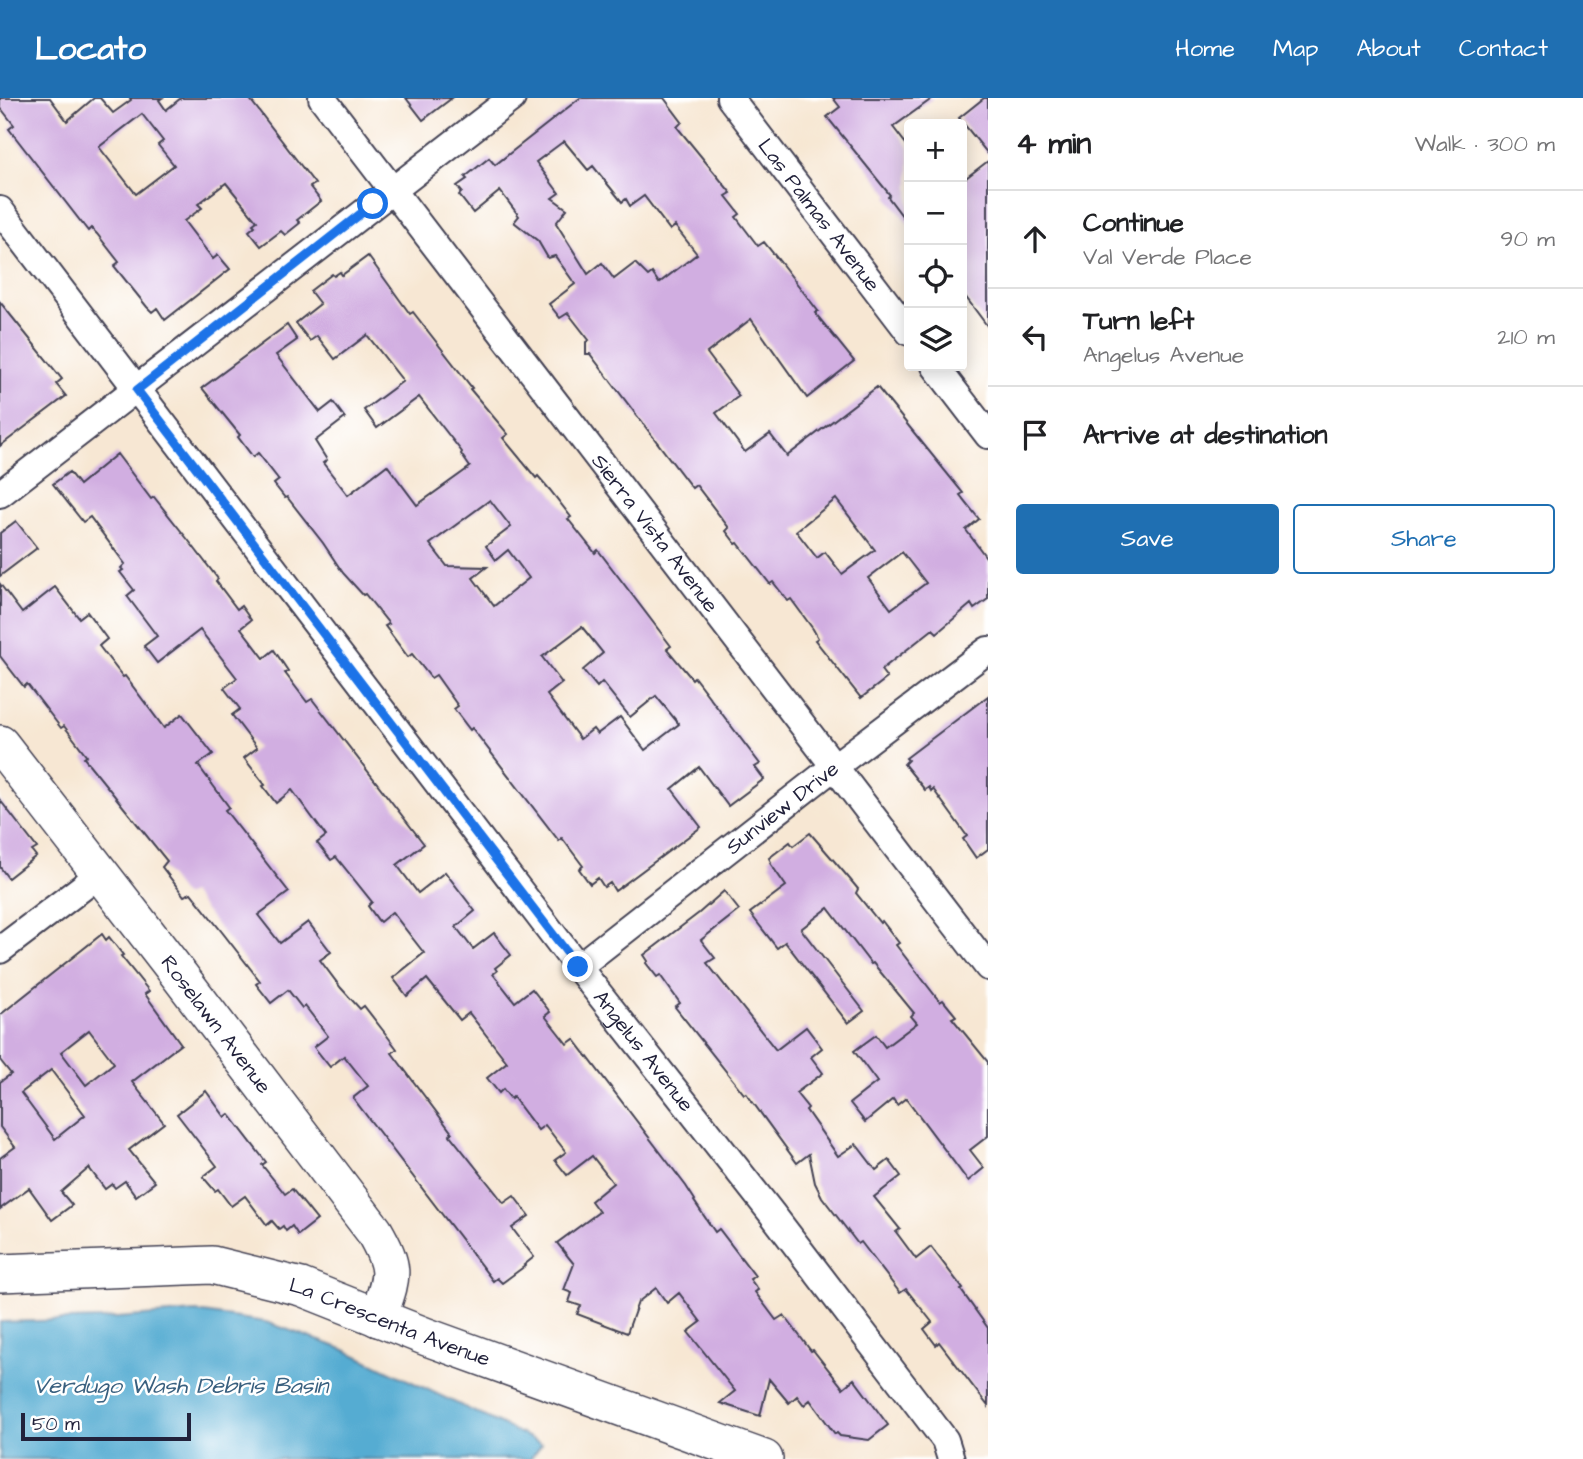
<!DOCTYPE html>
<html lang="en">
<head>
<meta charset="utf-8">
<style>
  :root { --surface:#fff; --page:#f6f6f6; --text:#202124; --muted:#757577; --line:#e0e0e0; --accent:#1f6fb2 }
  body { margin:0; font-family:"Architects Daughter",sans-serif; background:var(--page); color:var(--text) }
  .controls { position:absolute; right:21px; top:21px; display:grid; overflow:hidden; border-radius:7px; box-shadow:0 4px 18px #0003 }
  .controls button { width:63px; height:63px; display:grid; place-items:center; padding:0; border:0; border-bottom:2px solid var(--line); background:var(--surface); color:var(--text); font:35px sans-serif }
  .scale { position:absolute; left:21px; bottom:18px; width:170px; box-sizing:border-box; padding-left:7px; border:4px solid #22223b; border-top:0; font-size:19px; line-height:24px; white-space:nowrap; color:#22223b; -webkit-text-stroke:5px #fff; paint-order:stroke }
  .stop { position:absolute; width:21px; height:21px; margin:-16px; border:5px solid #1a73e8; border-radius:50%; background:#fff }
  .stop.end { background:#1a73e8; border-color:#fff; box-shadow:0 2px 7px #0008 }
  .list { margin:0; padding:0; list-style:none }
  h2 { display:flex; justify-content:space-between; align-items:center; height:91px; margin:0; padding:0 28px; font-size:30px }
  h2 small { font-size:23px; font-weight:400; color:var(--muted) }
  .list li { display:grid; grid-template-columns:46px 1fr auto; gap:21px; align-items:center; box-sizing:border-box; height:98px; padding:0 28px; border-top:2px solid var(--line) }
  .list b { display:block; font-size:26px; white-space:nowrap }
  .list p { margin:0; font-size:23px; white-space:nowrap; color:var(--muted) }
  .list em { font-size:23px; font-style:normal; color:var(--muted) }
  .actions { display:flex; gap:14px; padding:21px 28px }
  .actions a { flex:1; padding:16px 0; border:2px solid var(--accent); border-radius:7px; text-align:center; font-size:24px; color:var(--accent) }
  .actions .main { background:var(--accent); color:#fff }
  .icon { flex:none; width:38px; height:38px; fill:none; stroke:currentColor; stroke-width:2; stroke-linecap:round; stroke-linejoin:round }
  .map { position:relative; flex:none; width:988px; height:1361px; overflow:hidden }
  header { display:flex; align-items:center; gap:42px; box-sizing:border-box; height:98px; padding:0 35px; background:var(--accent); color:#fff }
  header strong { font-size:33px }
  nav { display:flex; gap:38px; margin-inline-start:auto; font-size:24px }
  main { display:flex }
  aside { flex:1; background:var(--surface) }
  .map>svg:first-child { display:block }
  .water { fill:#55acd2; stroke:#3c6786; stroke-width:2 }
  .building { fill:#d1aee1; fill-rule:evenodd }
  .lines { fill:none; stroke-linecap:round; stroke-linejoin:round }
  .street-casing { stroke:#424052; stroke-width:30 }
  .secondary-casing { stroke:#424052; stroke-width:40 }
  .street { stroke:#fff; stroke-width:26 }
  .secondary { stroke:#fff; stroke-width:37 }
  .route { stroke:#1a73e8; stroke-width:9 }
  .labels { text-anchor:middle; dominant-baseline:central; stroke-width:5; stroke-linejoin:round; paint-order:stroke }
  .street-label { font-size:21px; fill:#22223b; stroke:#fff }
  .water-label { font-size:23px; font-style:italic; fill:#39607f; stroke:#fff }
</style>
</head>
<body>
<header>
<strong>Locato</strong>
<nav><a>Home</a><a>Map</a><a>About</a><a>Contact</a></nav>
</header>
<main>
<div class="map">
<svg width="988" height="1361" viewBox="0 0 988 1361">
  <rect width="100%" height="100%" fill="#fff"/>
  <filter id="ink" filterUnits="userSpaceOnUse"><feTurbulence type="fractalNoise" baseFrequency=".0143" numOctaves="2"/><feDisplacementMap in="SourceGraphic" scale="14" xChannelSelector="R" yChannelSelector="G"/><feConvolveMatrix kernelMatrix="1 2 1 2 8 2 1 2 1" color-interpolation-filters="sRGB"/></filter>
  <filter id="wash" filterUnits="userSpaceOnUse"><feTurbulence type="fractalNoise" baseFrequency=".00686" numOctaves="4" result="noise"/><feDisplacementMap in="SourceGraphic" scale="28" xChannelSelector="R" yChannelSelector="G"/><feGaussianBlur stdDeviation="1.57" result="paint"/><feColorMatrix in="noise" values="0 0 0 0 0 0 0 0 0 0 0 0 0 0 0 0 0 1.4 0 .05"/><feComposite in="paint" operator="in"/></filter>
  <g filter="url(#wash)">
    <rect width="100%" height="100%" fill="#f7e7d3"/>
    <!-- water -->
    <path class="water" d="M 196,1214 L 266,1224 L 343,1251 L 542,1346 L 530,1361 L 0,1361 L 0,1224 L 103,1221 Z"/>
    <g id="blocks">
      <!-- building -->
      <g class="building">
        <path d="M 0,0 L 50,0 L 67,23 L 94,0 L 100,0 L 113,15 L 131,2 L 130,0 L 162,0 L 159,2 L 166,12 L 181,0 L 249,0 L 315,86 L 310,89 L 321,103 L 297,122 L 300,125 L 285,137 L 281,133 L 261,148 L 249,133 L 255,128 L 253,126 L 257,123 L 226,85 L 198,106 L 202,110 L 184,123 L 213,161 L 218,157 L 230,171 L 165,222 L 157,210 L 152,214 L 147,209 L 114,168 L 119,164 L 97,136 L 91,130 L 88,133 L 9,31 L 14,27 L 0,9 ZM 142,16 L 163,43 L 158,47 L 174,67 L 136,96 L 99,49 Z"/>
        <path d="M 406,0 L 452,0 L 423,22 Z"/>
        <path d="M 580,0 L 664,0 L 682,24 L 677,29 L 731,95 L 726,98 L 740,116 L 736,119 L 758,148 L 764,144 L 781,165 L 818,213 L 815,215 L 854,263 L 807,300 L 751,221 L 707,255 L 739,298 L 716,315 L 745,354 L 770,336 L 787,358 L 877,289 L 963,395 L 960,397 L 979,421 L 966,432 L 988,462 L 988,501 L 974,511 L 971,506 L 937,535 L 933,531 L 881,572 L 887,580 L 861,600 L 815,542 L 818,540 L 813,531 L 791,501 L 788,503 L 773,484 L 770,486 L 738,445 L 736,446 L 726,433 L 729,430 L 696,387 L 692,390 L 590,256 L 586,256 L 586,244 L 589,242 L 568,215 L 560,220 L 549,206 L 575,186 L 555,158 L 548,160 L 538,143 L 514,124 L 519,118 L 500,93 L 473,115 L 459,97 L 462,94 L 457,88 L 467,81 L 465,79 L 489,60 L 495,67 ZM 564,43 L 588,72 L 593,68 L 622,104 L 626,101 L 630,108 L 644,98 L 670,132 L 675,128 L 697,156 L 659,185 L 652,175 L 648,178 L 635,165 L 614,181 L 602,165 L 588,176 L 556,125 L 567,111 L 552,100 L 559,95 L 536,64 ZM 836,401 L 875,452 L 842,476 L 825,454 L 817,460 L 796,433 ZM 902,454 L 926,485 L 891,511 L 868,480 Z"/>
        <path d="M 833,0 L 933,0 L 893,29 L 909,50 L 909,127 L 888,99 L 890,97 L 827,19 L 840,9 Z"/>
        <path d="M 984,0 L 988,0 L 988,56 L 959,20 Z"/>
        <path d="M 988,63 L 988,229 L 962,194 L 962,83 Z"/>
        <path d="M 368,158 L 410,216 L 413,214 L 472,290 L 470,291 L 508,336 L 503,340 L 536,380 L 538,378 L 550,392 L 571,419 L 568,421 L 595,455 L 598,452 L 671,548 L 667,551 L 692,581 L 694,579 L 760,666 L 755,669 L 764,681 L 728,708 L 699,669 L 672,691 L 701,729 L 615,793 L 610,785 L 604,789 L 598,780 L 590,786 L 579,771 L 583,768 L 562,740 L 559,743 L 472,630 L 470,632 L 454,611 L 458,608 L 436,577 L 431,580 L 412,556 L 408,559 L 385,528 L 389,526 L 365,496 L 363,497 L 343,475 L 323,445 L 287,399 L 285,400 L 274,386 L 279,382 L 258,355 L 253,359 L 238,339 L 240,337 L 202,290 L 287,227 L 297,242 L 276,257 L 320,314 L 333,304 L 345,320 L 315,343 L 327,362 L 323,365 L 348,397 L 387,367 L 417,407 L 470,369 L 461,356 L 462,354 L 419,299 L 377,330 L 364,312 L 403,283 L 367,237 L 335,261 L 317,238 L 310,243 L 296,225 L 320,206 L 310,193 L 332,176 L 334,178 L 340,174 L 342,177 ZM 490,402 L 511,429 L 486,448 L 496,462 L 508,452 L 529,480 L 494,508 L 473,480 L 487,469 L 447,468 L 430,446 ZM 582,529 L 603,555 L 583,572 L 597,589 L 602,584 L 630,619 L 656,598 L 679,626 L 645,652 L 620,619 L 597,636 L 593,631 L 580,641 L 547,597 L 562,585 L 542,559 Z"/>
        <path d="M 0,204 L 62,281 L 56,286 L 66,298 L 0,348 Z"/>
        <path d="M 117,356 L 151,401 L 154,399 L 189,443 L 218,481 L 216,483 L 237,511 L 241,508 L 251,522 L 241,530 L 264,560 L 274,552 L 288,573 L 285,575 L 307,604 L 312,601 L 424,746 L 397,767 L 418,795 L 445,774 L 475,813 L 456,829 L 473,851 L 494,835 L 511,857 L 495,870 L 497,873 L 493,876 L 515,904 L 532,891 L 550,914 L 545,918 L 567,946 L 574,941 L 686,1088 L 695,1102 L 694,1103 L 715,1134 L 719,1131 L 755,1178 L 750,1181 L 758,1192 L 755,1194 L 776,1222 L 784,1217 L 811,1253 L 813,1252 L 843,1290 L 854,1281 L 888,1327 L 869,1342 L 840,1338 L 837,1335 L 835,1336 L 810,1302 L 804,1307 L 797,1298 L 789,1305 L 769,1281 L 760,1318 L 720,1305 L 735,1293 L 688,1234 L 701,1224 L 679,1195 L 667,1205 L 656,1190 L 638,1204 L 627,1235 L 577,1216 L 581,1208 L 569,1204 L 572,1195 L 564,1192 L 574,1166 L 557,1145 L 599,1114 L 591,1103 L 613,1085 L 592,1058 L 567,1077 L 555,1062 L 566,1054 L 545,1027 L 538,1032 L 513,999 L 511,1001 L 503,991 L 499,995 L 487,980 L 507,964 L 469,915 L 460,922 L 427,881 L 407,898 L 393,880 L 424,855 L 392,814 L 380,824 L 378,822 L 368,808 L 372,804 L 336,759 L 331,762 L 317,745 L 326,738 L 292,692 L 276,705 L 263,688 L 265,687 L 244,660 L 257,650 L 232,617 L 240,611 L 224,590 L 237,580 L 200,532 L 157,565 L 144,548 L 157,538 L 127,498 L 134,492 L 120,474 L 123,472 L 121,470 L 125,466 L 90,419 L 83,424 L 53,386 L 69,374 L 79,387 Z"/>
        <path d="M 16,423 L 37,450 L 0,478 L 0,435 Z"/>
        <path d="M 0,486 L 22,515 L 55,489 L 79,520 L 87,514 L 107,541 L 99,548 L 123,579 L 125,578 L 164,630 L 182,616 L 213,656 L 198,667 L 229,709 L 225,712 L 289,794 L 258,817 L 280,845 L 308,824 L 331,854 L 320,862 L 341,890 L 360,911 L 364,908 L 385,935 L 397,951 L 392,955 L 452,1035 L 450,1037 L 504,1105 L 514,1098 L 529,1118 L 512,1130 L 534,1159 L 524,1167 L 525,1168 L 502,1185 L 497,1180 L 493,1183 L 353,1000 L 368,988 L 344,958 L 330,969 L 314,949 L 328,938 L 305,908 L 302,910 L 288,892 L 271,905 L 256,886 L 260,883 L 222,834 L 191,795 L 184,798 L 162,769 L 167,763 L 84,660 L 87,658 L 64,628 L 61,630 L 27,586 L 24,589 L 0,558 Z"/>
        <path d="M 988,598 L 988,751 L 976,760 L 963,741 L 967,738 L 933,691 L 931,693 L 929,689 L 925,692 L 904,666 L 908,662 L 906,660 Z"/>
        <path d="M 0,702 L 37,750 L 32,753 L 36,758 L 8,780 L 0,769 Z"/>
        <path d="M 810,735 L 848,779 L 858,791 L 856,795 L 880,825 L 882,823 L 899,845 L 896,847 L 940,904 L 943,902 L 956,918 L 952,920 L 988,964 L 988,1038 L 970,1052 L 984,1070 L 968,1083 L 906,1000 L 897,1007 L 893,1001 L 865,1024 L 850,1005 L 877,984 L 854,953 L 876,937 L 885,949 L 917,925 L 911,918 L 914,915 L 873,865 L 871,866 L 828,810 L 801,831 L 864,913 L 848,925 L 785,844 L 777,850 L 750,815 L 786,788 L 770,765 L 771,764 L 769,760 L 790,744 L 793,748 Z"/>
        <path d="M 724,793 L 739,812 L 701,842 L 715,860 L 707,865 L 776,952 L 806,929 L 822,950 L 811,959 L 823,975 L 796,995 L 808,1010 L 806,1012 L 838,1058 L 856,1046 L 876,1072 L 889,1062 L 901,1078 L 874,1099 L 900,1131 L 896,1134 L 916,1161 L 931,1149 L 963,1191 L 961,1192 L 988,1230 L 988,1308 L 939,1244 L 936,1247 L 924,1231 L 932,1224 L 906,1191 L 900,1195 L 861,1144 L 858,1146 L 822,1099 L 815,1085 L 809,1056 L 797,1065 L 746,995 L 744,996 L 675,909 L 680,905 L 660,877 L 657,879 L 646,865 L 648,863 L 644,857 L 699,815 Z"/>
        <path d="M 102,836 L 106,842 L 109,839 L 123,857 L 121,858 L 149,893 L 145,896 L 181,946 L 132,984 L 164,1025 L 129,1052 L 155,1084 L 136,1098 L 125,1083 L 115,1090 L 112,1086 L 105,1091 L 89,1070 L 61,1094 L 72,1107 L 52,1122 L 29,1090 L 0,1111 L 0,1060 L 15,1049 L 0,1029 L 0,984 L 11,976 L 0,962 L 0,917 ZM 89,932 L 114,965 L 86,987 L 61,954 ZM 51,972 L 85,1017 L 55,1041 L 21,995 Z"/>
        <path d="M 206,993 L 225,1019 L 229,1016 L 266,1064 L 262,1067 L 285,1096 L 292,1091 L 317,1122 L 298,1137 L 292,1128 L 286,1133 L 283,1128 L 279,1131 L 272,1123 L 267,1127 L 245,1098 L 231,1108 L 218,1091 L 215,1093 L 203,1079 L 217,1068 L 177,1016 Z"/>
      </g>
    </g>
  </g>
  <g filter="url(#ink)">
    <use href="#blocks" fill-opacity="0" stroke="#424052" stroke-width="2"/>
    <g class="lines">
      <defs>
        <g id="street">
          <path id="s1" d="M 322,0 L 988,869"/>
          <path id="s2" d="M 730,0 L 909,234"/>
          <path id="s3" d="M 0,112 L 578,869 L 773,1117 L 945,1342 L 951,1361"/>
          <path d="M 935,268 L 988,337"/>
          <path d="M 0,396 L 512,0"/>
          <path d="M 0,852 L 100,776"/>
          <path id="s4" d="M 578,869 L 835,668 L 988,552"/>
        </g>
        <g id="secondary">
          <path id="s5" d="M 0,646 L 169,864 L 374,1133 C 397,1173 392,1178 378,1220"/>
          <path id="s6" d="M 0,1175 L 212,1167 L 301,1189 L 427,1239 L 764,1361"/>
        </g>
      </defs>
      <!-- street casing -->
      <use href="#street" class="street-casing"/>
      <!-- secondary casing -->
      <use href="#secondary" class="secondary-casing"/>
      <!-- street -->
      <use href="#street" class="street"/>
      <!-- secondary -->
      <use href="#secondary" class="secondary"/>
    </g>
  </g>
  <g class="lines" filter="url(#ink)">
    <!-- route -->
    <path class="route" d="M 373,106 L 137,292 L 578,869"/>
  </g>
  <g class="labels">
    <!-- street labels -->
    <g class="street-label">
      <text stroke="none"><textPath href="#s2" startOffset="147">Las Palmas Avenue</textPath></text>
      <text stroke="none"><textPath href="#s1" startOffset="548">Sierra Vista Avenue</textPath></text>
      <text stroke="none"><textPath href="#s4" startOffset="259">Sunview Drive</textPath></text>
      <text stroke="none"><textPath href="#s5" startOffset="354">Roselawn Avenue</textPath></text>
      <text stroke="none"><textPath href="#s3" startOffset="1059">Angelus Avenue</textPath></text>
      <text stroke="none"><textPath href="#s6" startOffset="399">La Crescenta Avenue</textPath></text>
    </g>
    <!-- water labels -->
    <g class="water-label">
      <text x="181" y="1288">Verdugo Wash Debris Basin</text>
    </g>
  </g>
</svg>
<div class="controls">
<button>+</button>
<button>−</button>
<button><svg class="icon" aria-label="locate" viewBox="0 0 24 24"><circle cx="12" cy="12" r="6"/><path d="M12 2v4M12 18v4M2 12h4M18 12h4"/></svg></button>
<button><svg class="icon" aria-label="layers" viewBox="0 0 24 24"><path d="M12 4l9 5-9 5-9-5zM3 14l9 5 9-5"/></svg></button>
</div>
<div class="scale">50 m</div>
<div class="stop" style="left:373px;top:106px"></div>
<div class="stop end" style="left:578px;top:869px"></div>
</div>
<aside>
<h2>4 min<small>Walk · 300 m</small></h2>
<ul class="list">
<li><svg class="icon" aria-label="ahead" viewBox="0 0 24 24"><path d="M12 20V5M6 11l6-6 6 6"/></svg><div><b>Continue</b><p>Val Verde Place</p></div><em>90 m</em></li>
<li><svg class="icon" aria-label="left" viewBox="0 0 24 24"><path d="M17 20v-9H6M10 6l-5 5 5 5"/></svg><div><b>Turn left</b><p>Angelus Avenue</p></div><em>210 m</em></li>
<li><svg class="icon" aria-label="arrive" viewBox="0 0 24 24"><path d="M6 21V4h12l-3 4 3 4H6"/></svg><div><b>Arrive at destination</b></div></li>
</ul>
<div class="actions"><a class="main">Save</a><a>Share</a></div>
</aside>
</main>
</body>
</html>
